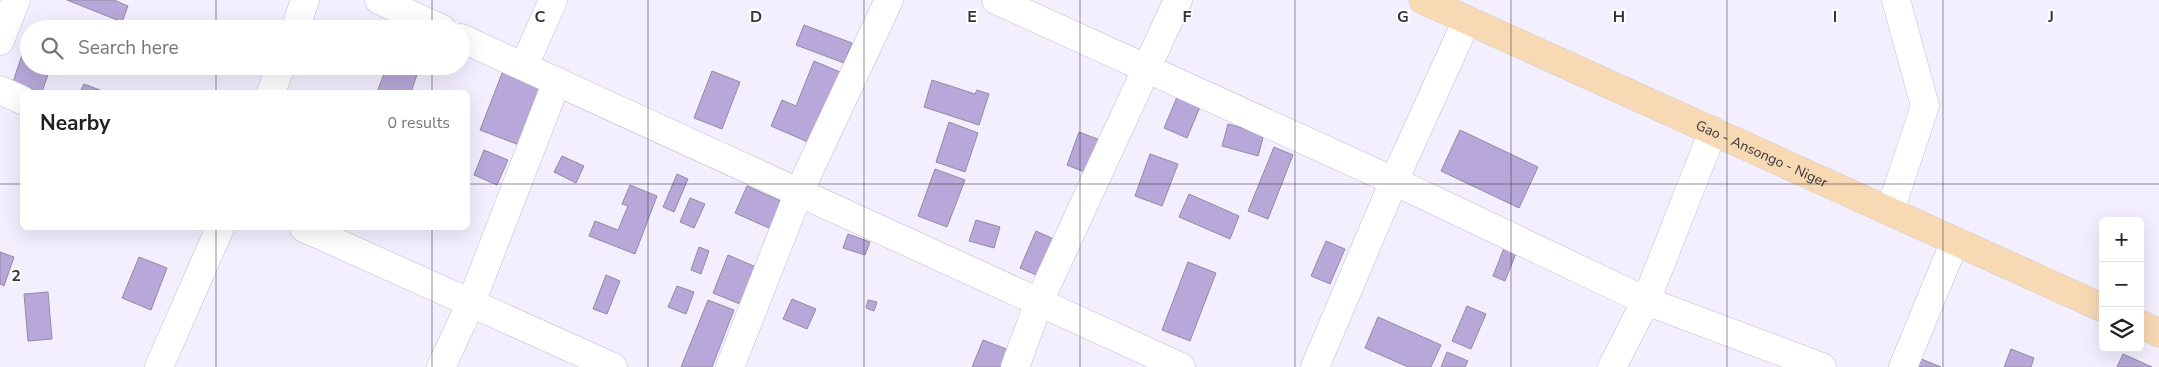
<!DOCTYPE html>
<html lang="en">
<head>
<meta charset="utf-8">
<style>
  :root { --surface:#fff; --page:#f2f2f2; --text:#222; --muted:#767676; --line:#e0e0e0 }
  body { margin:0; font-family:"Nunito Sans",sans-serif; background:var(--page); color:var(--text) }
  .controls { position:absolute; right:15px; bottom:15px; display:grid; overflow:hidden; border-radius:8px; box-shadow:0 5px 20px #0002 }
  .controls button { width:45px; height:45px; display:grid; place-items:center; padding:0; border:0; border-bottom:1px solid var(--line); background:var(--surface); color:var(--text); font:25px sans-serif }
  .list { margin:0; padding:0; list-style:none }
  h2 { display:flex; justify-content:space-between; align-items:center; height:65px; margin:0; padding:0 20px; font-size:21px }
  h2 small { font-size:16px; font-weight:400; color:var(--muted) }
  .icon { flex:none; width:28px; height:28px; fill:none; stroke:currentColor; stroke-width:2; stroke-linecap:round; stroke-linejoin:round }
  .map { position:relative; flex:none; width:2159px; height:367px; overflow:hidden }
  .search { position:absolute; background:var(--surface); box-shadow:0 5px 20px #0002; left:20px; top:20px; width:450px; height:55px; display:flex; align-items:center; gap:12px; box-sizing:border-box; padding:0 18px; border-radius:28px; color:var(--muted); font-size:19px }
  .panel { position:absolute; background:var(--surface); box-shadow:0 5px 20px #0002; left:20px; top:90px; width:450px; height:140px; border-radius:8px }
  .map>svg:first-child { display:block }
  .building { fill:#b8a8d9; stroke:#928ba3 }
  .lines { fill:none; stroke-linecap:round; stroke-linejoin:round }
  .minor-casing { stroke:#c2bbd4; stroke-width:29 }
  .major-casing { stroke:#d3d2d5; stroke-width:29 }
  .minor { stroke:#fff; stroke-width:28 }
  .major { stroke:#f7d9b4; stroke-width:28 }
  .grid { fill:none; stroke:#37343e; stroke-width:1; stroke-opacity:0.55 }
  .labels { text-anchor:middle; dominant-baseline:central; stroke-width:4; stroke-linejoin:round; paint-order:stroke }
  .street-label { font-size:14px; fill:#37343e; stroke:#fff }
  .grid-label { font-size:16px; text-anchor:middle; font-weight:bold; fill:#37343e; stroke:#fff; stroke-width:4; stroke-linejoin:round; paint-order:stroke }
</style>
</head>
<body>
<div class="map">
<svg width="2159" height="367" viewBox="0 0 2159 367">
  <rect width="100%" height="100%" fill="#f3efff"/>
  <!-- building -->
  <g class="building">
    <path d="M 67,0 L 114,0 L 128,6 L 122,22 Z"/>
    <path d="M 804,25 L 852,43 L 844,63 L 796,45 Z"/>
    <path d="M 29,34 L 29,66 L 51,66 L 42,92 L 33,92 L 12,85 Z"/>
    <path d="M 814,61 L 840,72 L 810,143 L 771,126 L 782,100 L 796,106 Z"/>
    <path d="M 387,66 L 420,66 L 411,92 L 377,92 Z"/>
    <path d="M 503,71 L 543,87 L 519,145 L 480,130 Z"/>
    <path d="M 712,71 L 740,82 L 722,129 L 694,118 Z"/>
    <path d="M 932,80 L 975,94 L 977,90 L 989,94 L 979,125 L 924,107 Z"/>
    <path d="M 84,84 L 105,92 L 80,92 Z"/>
    <path d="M 1177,97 L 1200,107 L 1187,138 L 1164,128 Z"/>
    <path d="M 949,122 L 978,133 L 965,172 L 936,162 Z"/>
    <path d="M 1228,124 L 1264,134 L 1258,156 L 1222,146 Z"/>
    <path d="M 1460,130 L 1538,167 L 1519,208 L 1441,171 Z"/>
    <path d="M 1079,132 L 1100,140 L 1087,173 L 1067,165 Z"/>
    <path d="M 1274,147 L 1293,155 L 1268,219 L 1248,211 Z"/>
    <path d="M 484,150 L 508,160 L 497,185 L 474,175 Z"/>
    <path d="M 1150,154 L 1178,164 L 1162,206 L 1135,196 Z"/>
    <path d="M 562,156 L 584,166 L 576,183 L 554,172 Z"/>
    <path d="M 935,169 L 965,180 L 947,227 L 918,216 Z"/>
    <path d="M 677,174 L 688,179 L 674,212 L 663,207 Z"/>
    <path d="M 630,185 L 657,196 L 635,254 L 589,236 L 595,221 L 618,230 L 628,206 L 622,204 Z"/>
    <path d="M 747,186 L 783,202 L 771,229 L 735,213 Z"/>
    <path d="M 1189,194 L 1239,216 L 1230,239 L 1179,217 Z"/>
    <path d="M 690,198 L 705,204 L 694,228 L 680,222 Z"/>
    <path d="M 976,220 L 1000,227 L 994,248 L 969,241 Z"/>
    <path d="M 1036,231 L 1058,241 L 1041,277 L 1020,268 Z"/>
    <path d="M 848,234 L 870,242 L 865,255 L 843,248 Z"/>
    <path d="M 1326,241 L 1345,249 L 1330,284 L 1311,276 Z"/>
    <path d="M 699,247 L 709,251 L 701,274 L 691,270 Z"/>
    <path d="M 1504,248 L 1516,253 L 1505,281 L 1493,276 Z"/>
    <path d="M 0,252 L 14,257 L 4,286 L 0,284 Z"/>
    <path d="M 728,255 L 756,267 L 740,304 L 713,293 Z"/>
    <path d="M 139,257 L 167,268 L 151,310 L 122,298 Z"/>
    <path d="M 1188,262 L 1216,273 L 1190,341 L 1162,330 Z"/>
    <path d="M 606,275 L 620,281 L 607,314 L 593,309 Z"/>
    <path d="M 677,286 L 694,292 L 686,314 L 668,307 Z"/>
    <path d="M 48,292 L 52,339 L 28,341 L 24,294 Z"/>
    <path d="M 792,299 L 816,309 L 807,329 L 783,319 Z"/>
    <path d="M 708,300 L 734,310 L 712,367 L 681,367 Z"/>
    <path d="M 868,300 L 877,302 L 874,311 L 866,308 Z"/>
    <path d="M 1467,306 L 1486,314 L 1471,349 L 1452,341 Z"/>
    <path d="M 1378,317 L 1441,345 L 1431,367 L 1408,367 L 1365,348 Z"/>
    <path d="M 983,340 L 1009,350 L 1003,367 L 972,367 Z"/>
    <path d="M 2011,349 L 2034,358 L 2031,367 L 2004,367 Z"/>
    <path d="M 1447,352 L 1468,361 L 1465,367 L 1441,367 Z"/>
    <path d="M 2123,354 L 2152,367 L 2117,367 Z"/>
    <path d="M 1919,358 L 1941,367 L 1915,367 Z"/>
  </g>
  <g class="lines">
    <defs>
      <g id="minor">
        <path d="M 379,0 L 442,29"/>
        <path d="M 996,0 L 1394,181 L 1646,301 L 1822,367"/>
        <path d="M 295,29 L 305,0"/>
        <path d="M 461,38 L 1181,367"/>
        <path d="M 0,41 L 16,0"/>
        <path d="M 524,66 L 553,0"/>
        <path d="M 0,90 L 22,100"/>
        <path d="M 271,92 L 281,66"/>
        <path d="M 1890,211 L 1925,106 L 1896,0"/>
        <path d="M 304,228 L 613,367"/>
        <path d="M 159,367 L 220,228"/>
        <path d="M 441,367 L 471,303 L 557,81"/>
        <path d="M 730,367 L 799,192 L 889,0"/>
        <path d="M 1015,367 L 1039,302 L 1178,0"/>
        <path d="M 1315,367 L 1394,181 L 1467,20"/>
        <path d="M 1612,367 L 1646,301 L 1713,131"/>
        <path d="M 1903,367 L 1955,241"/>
      </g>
      <g id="major">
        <path id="s1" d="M 1423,0 L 2103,308"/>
        <path d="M 2140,324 L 2159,333"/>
      </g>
    </defs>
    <!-- minor casing -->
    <use href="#minor" class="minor-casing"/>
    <!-- major casing -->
    <use href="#major" class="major-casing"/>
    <!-- minor -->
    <use href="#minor" class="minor"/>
    <!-- major -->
    <use href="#major" class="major"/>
  </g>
  <!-- grid -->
  <path class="grid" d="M 216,0 L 216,29M 432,0 L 432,29M 648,0 L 648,367M 864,0 L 864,367M 1080,0 L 1080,367M 1295,0 L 1295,367M 1511,0 L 1511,367M 1727,0 L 1727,367M 1943,0 L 1943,367M 216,66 L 216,92M 432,66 L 432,92M 0,184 L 22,184M 468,184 L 2159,184M 216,228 L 216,367M 432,228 L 432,367"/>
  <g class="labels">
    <!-- street labels -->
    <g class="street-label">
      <text stroke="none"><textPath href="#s1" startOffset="372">Gao - Ansongo - Niger</textPath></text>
    </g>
  </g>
  <g class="grid-label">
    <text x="540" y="22">C</text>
    <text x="756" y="22">D</text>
    <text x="972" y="22">E</text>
    <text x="1187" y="22">F</text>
    <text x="1403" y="22">G</text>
    <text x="1619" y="22">H</text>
    <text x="1835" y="22">I</text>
    <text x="2051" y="22">J</text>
    <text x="16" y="281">2</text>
  </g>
</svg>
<div class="controls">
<button>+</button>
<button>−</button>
<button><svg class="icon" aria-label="layers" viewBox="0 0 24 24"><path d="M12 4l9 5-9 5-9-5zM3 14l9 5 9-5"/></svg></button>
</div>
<div class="search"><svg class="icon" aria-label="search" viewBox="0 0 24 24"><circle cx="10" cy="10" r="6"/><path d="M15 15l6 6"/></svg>Search here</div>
<section class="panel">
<h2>Nearby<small>0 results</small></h2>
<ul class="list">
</ul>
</section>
</div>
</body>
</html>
